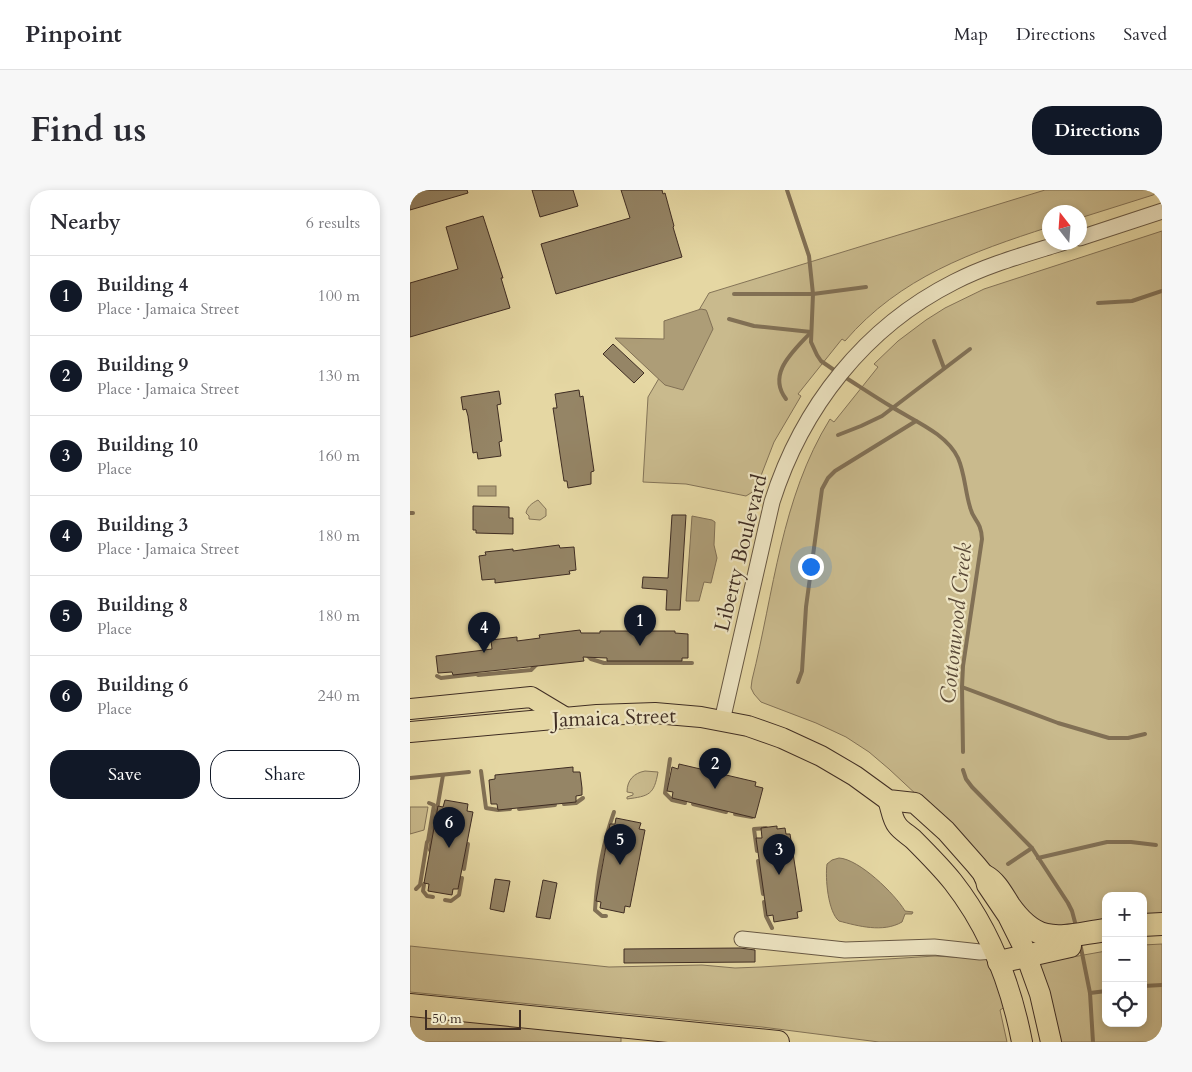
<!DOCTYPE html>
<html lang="en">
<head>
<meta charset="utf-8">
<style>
  :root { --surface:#fff; --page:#f7f7f7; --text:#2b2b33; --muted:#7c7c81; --line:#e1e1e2; --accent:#111827 }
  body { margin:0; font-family:Cardo,serif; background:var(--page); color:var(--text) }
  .controls { position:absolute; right:15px; bottom:15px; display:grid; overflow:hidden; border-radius:10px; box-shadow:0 2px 8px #0003 }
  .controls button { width:45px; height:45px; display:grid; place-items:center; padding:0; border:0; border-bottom:1px solid var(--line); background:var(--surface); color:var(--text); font:25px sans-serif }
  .compass { position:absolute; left:632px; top:15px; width:45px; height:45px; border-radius:50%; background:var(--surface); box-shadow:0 2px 8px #0003; rotate:343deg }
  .scale { position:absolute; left:15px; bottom:12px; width:96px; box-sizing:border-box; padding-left:5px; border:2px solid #3f2d23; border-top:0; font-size:14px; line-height:18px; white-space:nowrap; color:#3f2d23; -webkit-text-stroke:4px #eee5c3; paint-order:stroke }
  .you { position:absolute; left:400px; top:376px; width:18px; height:18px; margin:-12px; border:4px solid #fff; border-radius:50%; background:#1a73e8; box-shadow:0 0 0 8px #1a73e833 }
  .badge { display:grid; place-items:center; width:32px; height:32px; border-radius:50%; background:var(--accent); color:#fff; font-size:16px; font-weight:700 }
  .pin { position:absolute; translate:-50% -41px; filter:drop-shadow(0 1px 2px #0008) }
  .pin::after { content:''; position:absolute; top:26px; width:18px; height:15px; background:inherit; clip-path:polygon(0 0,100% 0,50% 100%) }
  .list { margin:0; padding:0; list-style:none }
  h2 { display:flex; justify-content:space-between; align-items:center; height:65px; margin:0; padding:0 20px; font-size:21px }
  h2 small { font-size:16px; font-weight:400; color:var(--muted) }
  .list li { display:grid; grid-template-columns:32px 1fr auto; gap:15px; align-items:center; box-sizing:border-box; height:80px; padding:0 20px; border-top:1px solid var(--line) }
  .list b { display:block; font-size:19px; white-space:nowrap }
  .list p { margin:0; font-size:16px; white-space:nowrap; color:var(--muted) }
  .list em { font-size:16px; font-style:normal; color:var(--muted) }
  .actions { display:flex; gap:10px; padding:15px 20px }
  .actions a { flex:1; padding:11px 0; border:1px solid var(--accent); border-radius:20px; text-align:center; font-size:18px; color:var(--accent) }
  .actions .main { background:var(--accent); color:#fff }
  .icon { flex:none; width:28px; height:28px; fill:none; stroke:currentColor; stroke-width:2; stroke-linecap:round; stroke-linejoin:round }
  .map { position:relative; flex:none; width:752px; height:852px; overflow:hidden; border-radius:20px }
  header { display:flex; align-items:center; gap:30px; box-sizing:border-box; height:70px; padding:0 25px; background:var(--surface); border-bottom:1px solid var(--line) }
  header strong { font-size:24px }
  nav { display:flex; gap:28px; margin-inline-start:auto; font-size:18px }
  .intro { display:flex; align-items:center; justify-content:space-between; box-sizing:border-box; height:120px; padding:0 30px }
  h1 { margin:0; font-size:35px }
  .button { padding:12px 22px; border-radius:20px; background:var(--accent); color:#fff; font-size:18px; font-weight:700 }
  main { display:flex; gap:30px; padding:0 30px }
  aside { flex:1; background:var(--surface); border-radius:20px; box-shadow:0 2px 8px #0003 }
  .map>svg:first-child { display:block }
  .green { fill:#c9ba8d; stroke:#847458 }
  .water { fill:#ad9d77; stroke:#817055 }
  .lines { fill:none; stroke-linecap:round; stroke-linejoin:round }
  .stream { stroke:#817055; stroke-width:4 }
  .building { fill:#958566; stroke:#3f2d23 }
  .minor-casing { stroke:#685843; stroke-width:17 }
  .major-casing { stroke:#3f2d23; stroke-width:22 }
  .highway-casing { stroke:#3f2d23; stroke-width:24 }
  .minor { stroke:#eee5c3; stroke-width:15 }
  .major { stroke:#e5d7a3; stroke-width:20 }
  .highway { stroke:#e5d7a3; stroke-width:22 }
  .labels { text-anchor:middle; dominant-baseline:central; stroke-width:4.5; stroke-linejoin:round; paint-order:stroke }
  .street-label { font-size:21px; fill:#3f2d23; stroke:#eee5c3 }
  .water-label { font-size:22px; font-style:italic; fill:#5a4938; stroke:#eee5c3 }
</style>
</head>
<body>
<header>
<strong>Pinpoint</strong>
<nav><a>Map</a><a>Directions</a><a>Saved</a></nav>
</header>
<div class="intro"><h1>Find us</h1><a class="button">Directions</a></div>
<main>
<aside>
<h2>Nearby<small>6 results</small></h2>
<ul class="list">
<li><span class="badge">1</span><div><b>Building 4</b><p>Place · Jamaica Street</p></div><em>100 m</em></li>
<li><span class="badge">2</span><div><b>Building 9</b><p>Place · Jamaica Street</p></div><em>130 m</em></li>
<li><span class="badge">3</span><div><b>Building 10</b><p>Place</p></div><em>160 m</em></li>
<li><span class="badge">4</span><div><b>Building 3</b><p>Place · Jamaica Street</p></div><em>180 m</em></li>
<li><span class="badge">5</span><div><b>Building 8</b><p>Place</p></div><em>180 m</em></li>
<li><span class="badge">6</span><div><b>Building 6</b><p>Place</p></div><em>240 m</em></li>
</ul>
<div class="actions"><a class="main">Save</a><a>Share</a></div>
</aside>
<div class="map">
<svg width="752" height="852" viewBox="0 0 752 852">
  <rect width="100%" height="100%" fill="#e5d7a3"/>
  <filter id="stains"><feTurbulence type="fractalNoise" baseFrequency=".004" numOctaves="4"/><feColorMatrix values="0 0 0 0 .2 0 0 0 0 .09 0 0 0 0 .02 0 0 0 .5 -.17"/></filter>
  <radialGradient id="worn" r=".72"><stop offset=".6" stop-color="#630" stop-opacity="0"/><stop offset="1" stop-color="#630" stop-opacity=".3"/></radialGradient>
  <!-- green -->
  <g class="green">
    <path d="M 635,0 L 752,0 L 743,5 L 670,28 L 670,22 L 640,22 L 639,37 C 562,62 490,87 435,151 L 432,149 L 388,204 L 391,206 L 364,252 L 347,296 L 344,301 L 336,306 L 276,294 L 233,292 L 238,207 L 299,103 Z"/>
    <path d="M 752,41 L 752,724 L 733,726 L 733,706 L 696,706 L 696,730 L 633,738 L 508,606 L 479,579 L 459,562 L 436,547 L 406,533 L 351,512 L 344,504 L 341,498 L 342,490 C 364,402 371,308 420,229 L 424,232 L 468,177 L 464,174 L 488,151 L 516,130 L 535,118 L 574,99 Z"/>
    <path d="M 128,310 L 136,319 L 136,326 L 130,330 L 119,329 L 119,326 L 116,323 C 117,317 122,313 128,310 Z"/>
    <path d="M 235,581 L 248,582 C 244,605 239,606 217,609 L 217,607 L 223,605 L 223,603 L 217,602 C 217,590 224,583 235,581 Z"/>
    <path d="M 0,617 L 18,617 L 14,640 L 0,644 Z"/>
    <path d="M 752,754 L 752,852 L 650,852 L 629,773 L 696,761 L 696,833 L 733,833 L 733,755 Z"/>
    <path d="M 0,756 L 199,777 L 292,775 L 325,778 L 351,777 L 525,766 L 578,769 L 595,817 L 590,820 L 597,852 L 469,852 L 352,837 L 0,802 Z"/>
    <path d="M 0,824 L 211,846 L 211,852 L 0,852 Z"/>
  </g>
  <!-- water -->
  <g class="water">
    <path d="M 291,119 L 296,120 L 297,122 L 303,139 L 273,200 L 255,195 L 205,148 L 254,149 L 254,131 Z"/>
    <rect x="68" y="296" width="18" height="10"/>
    <path d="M 282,326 L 302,330 L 305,332 L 304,355 L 307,368 L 301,393 L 294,392 L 289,411 L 276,411 Z"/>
    <path d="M 429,668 C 449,669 485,704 495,721 L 503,722 L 502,724 L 495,724 L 492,732 C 473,743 448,736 429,731 C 418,722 415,688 417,674 L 422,670 Z"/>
  </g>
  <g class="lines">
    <!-- stream -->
    <g class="stream">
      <path d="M 377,0 L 399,66 L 403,104 L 401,152 L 407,165 L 411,171 L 427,182"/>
      <path d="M 324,104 L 403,104 L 456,97"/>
      <path d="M 688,113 L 722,111 L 752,101"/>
      <path d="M 319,129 L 344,136 L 401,142"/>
      <path d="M 524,151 L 534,178"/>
      <path d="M 433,186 C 449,196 465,207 482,217 C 504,231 536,243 548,268 C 555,284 555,301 560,317 C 563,331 571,330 572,349 L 553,476 L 552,497 L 553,562"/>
      <path d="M 376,209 C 356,183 385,160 401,142"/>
      <path d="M 428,245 L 451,236 L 472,226 L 560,159"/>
      <path d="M 0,323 L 3,323"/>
      <path d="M 176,464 L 181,469 L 194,473 L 282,473"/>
      <path d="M 68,485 L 121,480 L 128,473"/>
      <path d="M 27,486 L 31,488 L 66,484"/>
      <path d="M 388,492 L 392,481 L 396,417 L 412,299 L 418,288 L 425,281 L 506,231"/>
      <path d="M 552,497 L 648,533 L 699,548 L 718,548 L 735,544"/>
      <path d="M 260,569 L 255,603 L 262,610 L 275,613"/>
      <path d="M 553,580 L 556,589 L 562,597 L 622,658 L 658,713 L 662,721 L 666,736"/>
      <path d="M 71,581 L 76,618 L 88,620 L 100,619"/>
      <path d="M 0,588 L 59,582"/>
      <path d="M 154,614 L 166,613 L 173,608"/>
      <path d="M 283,614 L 316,622"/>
      <path d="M 109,619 L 145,615"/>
      <path d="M 325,624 L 342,627"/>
      <path d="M 18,651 L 24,615 L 19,613"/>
      <path d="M 20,660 L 33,585"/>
      <path d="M 347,661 L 344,639 L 356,638"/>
      <path d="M 628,668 L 697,652 L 721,652 L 746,655"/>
      <path d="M 348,671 L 353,704"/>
      <path d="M 598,674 L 622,658"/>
      <path d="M 54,679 L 58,654"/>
      <path d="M 14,694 L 13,701 L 17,706 L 23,707"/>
      <path d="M 6,699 L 10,695 L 17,652"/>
      <path d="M 35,710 L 41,711 L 49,705 L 52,688"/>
      <path d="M 354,712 L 356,726 L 362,738"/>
      <path d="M 196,726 L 192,726 L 185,720 C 187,687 193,653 204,622"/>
      <path d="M 670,753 L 680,803 L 683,852"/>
      <path d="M 733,796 L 752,795"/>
      <path d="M 680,803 L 696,801"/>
    </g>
  </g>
  <!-- building -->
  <g class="building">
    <path d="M 0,0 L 57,0 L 58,3 L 0,20 Z"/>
    <path d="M 122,0 L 163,0 L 168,16 L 130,27 Z"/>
    <path d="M 211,0 L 252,0 L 253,4 L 255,3 L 264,36 L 263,37 L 272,67 L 146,104 L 131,54 L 220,28 Z"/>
    <path d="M 73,26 L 93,88 L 91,88 L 100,118 L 0,147 L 0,93 L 48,79 L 36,37 Z"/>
    <path d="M 203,154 L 234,183 L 224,193 L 193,164 Z"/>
    <path d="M 169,200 L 170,207 L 173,206 L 184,281 L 181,282 L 181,294 L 158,298 L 157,291 L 154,291 L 143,218 L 147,218 L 145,204 Z"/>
    <path d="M 89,201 L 91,214 L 87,215 L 92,251 L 89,252 L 91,266 L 68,269 L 67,262 L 63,263 L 58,226 L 56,219 L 53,220 L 51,207 Z"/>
    <path d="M 63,316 L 99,317 L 99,328 L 103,328 L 103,344 L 66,343 L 66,340 L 63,340 Z"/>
    <path d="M 262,325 L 276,325 L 270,420 L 256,420 L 257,400 L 232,398 L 233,387 L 258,388 Z"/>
    <path d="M 149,355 L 150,358 L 164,357 L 166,380 L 159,381 L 160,384 L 85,393 L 85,389 L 72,390 L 69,366 L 76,365 L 75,362 L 103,359 L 103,361 Z"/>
    <path d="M 170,440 L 171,443 L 190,443 L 190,441 L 265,441 L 265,443 L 278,444 L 278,468 L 272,468 L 272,471 L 197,471 L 197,468 L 173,467 L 174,471 L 43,485 L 42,482 L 28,483 L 26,466 L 82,459 L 81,450 L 107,447 L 107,451 L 130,448 L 129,445 Z"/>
    <path d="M 269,574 L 346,592 L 345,596 L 353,598 L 345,628 L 262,608 L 263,602 L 257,601 L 262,577 L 268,579 Z"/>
    <path d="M 163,577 L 163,582 L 170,582 L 172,598 L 172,605 L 166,606 L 166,612 L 88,620 L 87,614 L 81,614 L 79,590 L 85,589 L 85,585 Z"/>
    <path d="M 35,610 L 58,614 L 57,621 L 63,622 L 48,699 L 43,699 L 42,705 L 18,701 L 19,694 L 14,693 L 28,616 L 33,617 Z"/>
    <path d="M 206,628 L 231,633 L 229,639 L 235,640 L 220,717 L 215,716 L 214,723 L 190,718 L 191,712 L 186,711 L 200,634 L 205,634 Z"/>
    <path d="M 367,636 L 367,639 L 375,638 L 376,644 L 380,644 L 392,721 L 387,722 L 388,728 L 364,732 L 363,725 L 357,726 L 346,648 L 352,648 L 351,638 Z"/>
    <path d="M 85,689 L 100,691 L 94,722 L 80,719 Z"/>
    <path d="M 133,690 L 147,693 L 140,729 L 126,727 Z"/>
    <path d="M 330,758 L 345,760 L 345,772 L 214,773 L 214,759 Z"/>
  </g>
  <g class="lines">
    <defs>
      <g id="minor">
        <path d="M 670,48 L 752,21"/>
        <path d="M 312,531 L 362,312 C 392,217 455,137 544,92 C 579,74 617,64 655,52"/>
        <path d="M 332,749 L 435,760 L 524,757 L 570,762 L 584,761"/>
      </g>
      <g id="major">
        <path d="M 0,519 L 121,507 L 156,528"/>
        <path d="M 0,542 L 187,525 L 245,523 L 291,527 L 338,536 L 372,548 L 411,566 L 445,586 L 478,610 L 505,613 L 536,641 L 566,675 L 575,686 L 577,695 L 598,726 L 612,754 L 630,804 L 641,852"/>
        <path d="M 478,610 C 481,617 482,629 487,635 C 491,641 499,645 504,650 C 518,664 531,677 543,692 C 579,738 601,795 612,852"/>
      </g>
      <g id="highway">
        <path d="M 575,686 C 586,692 592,704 599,715 C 629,758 651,746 696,740"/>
        <path d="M 733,735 L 752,734"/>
        <path d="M 589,772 L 660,756"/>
        <path d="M 0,815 L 368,852"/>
      </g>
    </defs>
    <!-- minor casing -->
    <use href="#minor" class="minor-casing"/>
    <!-- major casing -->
    <use href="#major" class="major-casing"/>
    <!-- highway casing -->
    <use href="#highway" class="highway-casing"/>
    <!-- minor -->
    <use href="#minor" class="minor"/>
    <!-- major -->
    <use href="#major" class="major"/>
    <!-- highway -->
    <use href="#highway" class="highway"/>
  </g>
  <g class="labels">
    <!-- street labels -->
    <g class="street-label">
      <text transform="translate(331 363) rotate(-76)">Liberty Boulevard</text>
      <text transform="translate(204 528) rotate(-2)">Jamaica Street</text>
    </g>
    <!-- water labels -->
    <g class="water-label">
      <text transform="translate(546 433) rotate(-84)">Cottonwood Creek</text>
    </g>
  </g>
  <rect width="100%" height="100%" filter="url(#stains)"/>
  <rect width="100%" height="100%" fill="url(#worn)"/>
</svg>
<div class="controls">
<button>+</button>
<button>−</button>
<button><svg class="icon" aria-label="locate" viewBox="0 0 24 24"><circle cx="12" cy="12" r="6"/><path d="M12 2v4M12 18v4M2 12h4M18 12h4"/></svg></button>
</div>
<svg class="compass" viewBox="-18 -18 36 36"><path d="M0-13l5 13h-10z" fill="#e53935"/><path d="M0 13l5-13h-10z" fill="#7c7c81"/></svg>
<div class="scale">50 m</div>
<div class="you"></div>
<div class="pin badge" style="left:230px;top:456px">1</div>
<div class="pin badge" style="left:305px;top:599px">2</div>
<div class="pin badge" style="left:369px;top:685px">3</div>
<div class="pin badge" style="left:74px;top:463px">4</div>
<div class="pin badge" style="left:210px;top:675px">5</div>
<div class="pin badge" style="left:39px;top:658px">6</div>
</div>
</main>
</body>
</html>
